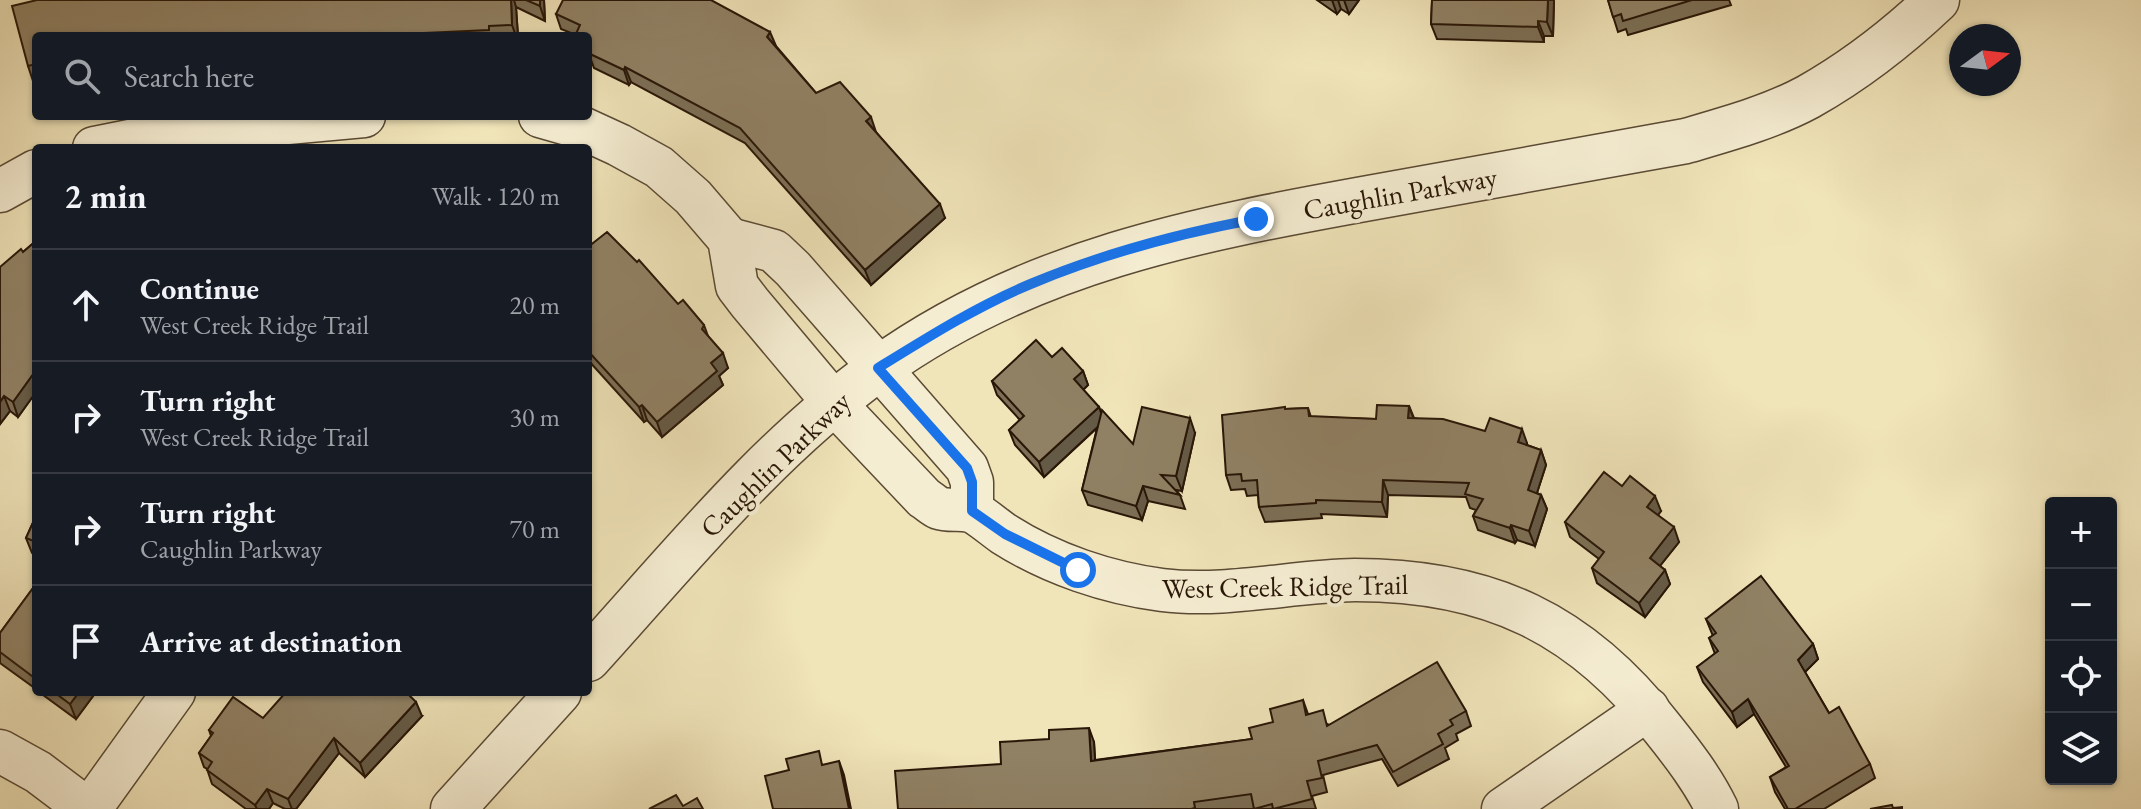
<!DOCTYPE html>
<html lang="en">
<head>
<meta charset="utf-8">
<style>
  :root { --surface:#171b24; --page:#20242c; --text:#f1f3f6; --muted:#9ea1a6; --line:#363941 }
  body { margin:0; font-family:"EB Garamond",serif; background:var(--page); color:var(--text) }
  .controls { position:absolute; right:24px; bottom:24px; display:grid; overflow:hidden; border-radius:8px; box-shadow:0 2px 6px #0004 }
  .controls button { width:72px; height:72px; display:grid; place-items:center; padding:0; border:0; border-bottom:2px solid var(--line); background:var(--surface); color:var(--text); font:40px sans-serif }
  .compass { position:absolute; left:1949px; top:24px; width:72px; height:72px; border-radius:50%; background:var(--surface); box-shadow:0 2px 6px #0004; rotate:75deg }
  .stop { position:absolute; width:24px; height:24px; margin:-18px; border:6px solid #1a73e8; border-radius:50%; background:#fff }
  .stop.end { background:#1a73e8; border-color:#fff; box-shadow:0 2px 8px #0008 }
  .list { margin:0; padding:0; list-style:none }
  h2 { display:flex; justify-content:space-between; align-items:center; height:104px; margin:0; padding:0 32px; font-size:34px }
  h2 small { font-size:26px; font-weight:400; color:var(--muted) }
  .list li { display:grid; grid-template-columns:52px 1fr auto; gap:24px; align-items:center; box-sizing:border-box; height:112px; padding:0 32px; border-top:2px solid var(--line) }
  .list b { display:block; font-size:30px; white-space:nowrap }
  .list p { margin:0; font-size:26px; white-space:nowrap; color:var(--muted) }
  .list em { font-size:26px; font-style:normal; color:var(--muted) }
  .icon { flex:none; width:44px; height:44px; fill:none; stroke:currentColor; stroke-width:2; stroke-linecap:round; stroke-linejoin:round }
  .map { position:relative; flex:none; width:2141px; height:809px; overflow:hidden }
  .search { position:absolute; background:var(--surface); box-shadow:0 2px 6px #0004; left:32px; top:32px; width:560px; height:88px; display:flex; align-items:center; gap:20px; box-sizing:border-box; padding:0 28px; border-radius:8px; color:var(--muted); font-size:30px }
  .panel { position:absolute; background:var(--surface); box-shadow:0 2px 6px #0004; left:32px; top:144px; width:560px; height:552px; border-radius:8px }
  .map>svg:first-child { display:block }
  .lines { fill:none; stroke-linecap:round; stroke-linejoin:round }
  .minor-casing { stroke:#5a4a34; stroke-width:45 }
  .tertiary-casing { stroke:#5a4a34; stroke-width:47 }
  .minor { stroke:#f5edd2; stroke-width:42 }
  .tertiary { stroke:#f5edd2; stroke-width:44 }
  .wall { fill:#7c6f56; stroke:#281607; stroke-width:2 }
  .shaded-wall { fill:#655a46; stroke:#281607; stroke-width:2 }
  .building { fill:#908164; stroke:#281607; stroke-width:2 }
  .route { stroke:#1a73e8; stroke-width:10 }
  .labels { text-anchor:middle; dominant-baseline:central; stroke-width:8; stroke-linejoin:round; paint-order:stroke }
  .street-label { font-size:28px; fill:#281607; stroke:#f5edd2 }
</style>
</head>
<body>
<div class="map">
<svg width="2141" height="809" viewBox="0 0 2141 809">
  <rect width="100%" height="100%" fill="#f0e4b9"/>
  <filter id="stains"><feTurbulence type="fractalNoise" baseFrequency=".0025" numOctaves="4"/><feColorMatrix values="0 0 0 0 .2 0 0 0 0 .09 0 0 0 0 .02 0 0 0 .5 -.17"/></filter>
  <radialGradient id="worn" r=".72"><stop offset=".6" stop-color="#630" stop-opacity="0"/><stop offset="1" stop-color="#630" stop-opacity=".3"/></radialGradient>
  <g class="lines">
    <defs>
      <g id="minor">
        <path d="M 540,116 L 582,128 L 619,145 L 659,167 L 693,197 L 729,239 L 737,286 L 750,303 L 834,403 L 924,498 C 929,501 934,506 939,508 C 950,512 964,507 975,513 C 985,519 994,527 1004,534 C 1051,564 1108,583 1162,590 C 1227,598 1291,581 1355,580 C 1489,580 1581,623 1663,729 C 1683,754 1703,780 1717,809"/>
        <path d="M 94,148 L 159,135 L 364,116"/>
        <path d="M 0,191 L 36,171"/>
        <path d="M 729,239 L 774,251 L 793,269 L 967,468 L 972,482 L 972,511"/>
        <path d="M 0,751 L 38,772 L 87,809"/>
        <path d="M 90,809 L 174,692"/>
        <path d="M 1503,809 L 1648,709"/>
      </g>
      <g id="tertiary">
        <path d="M 588,659 C 679,559 767,449 878,369 C 1028,261 1197,229 1375,197 C 1478,179 1582,160 1686,141 C 1727,129 1771,117 1808,97 C 1856,70 1898,37 1937,0"/>
        <path d="M 453,809 L 559,692"/>
      </g>
    </defs>
    <!-- minor casing -->
    <use href="#minor" class="minor-casing"/>
    <!-- tertiary casing -->
    <use href="#tertiary" class="tertiary-casing"/>
    <!-- minor -->
    <use href="#minor" class="minor"/>
    <!-- tertiary -->
    <use href="#tertiary" class="tertiary"/>
  </g>
  <!-- wall -->
  <g class="wall">
    <path d="M 37,0 L 544,0 L 545,21 L 516,7 L 518,36 L 36,36 L 36,80 L 33,81 L 28,66 Z"/>
    <path d="M 1317,0 L 1359,0 L 1349,14 L 1341,9 L 1337,14 Z"/>
    <path d="M 1432,0 L 1554,0 L 1553,36 L 1544,36 L 1544,42 L 1437,39 L 1431,24 Z"/>
    <path d="M 1608,0 L 1729,0 L 1731,5 L 1628,35 L 1626,29 L 1618,32 Z"/>
    <path d="M 556,14 L 776,46 L 816,93 L 876,132 L 945,218 L 871,285 L 745,143 L 631,82 L 629,85 L 594,68 L 590,57 L 588,56 L 588,36 L 576,35 L 561,29 Z"/>
    <path d="M 36,241 L 36,392 L 18,417 L 10,411 L 0,424 L 23,252 Z"/>
    <path d="M 588,247 L 678,304 L 704,325 L 708,336 L 728,368 L 719,376 L 723,385 L 662,437 L 647,420 L 644,422 L 588,360 Z"/>
    <path d="M 1052,357 L 1083,371 L 1088,385 L 1083,390 L 1099,407 L 1101,412 L 1133,444 L 1195,433 L 1182,491 L 1176,490 L 1180,495 L 1185,509 L 1148,501 L 1142,520 L 1088,505 L 1082,490 L 1097,428 L 1044,477 L 1015,445 L 1009,430 L 1020,420 L 997,395 L 992,381 Z"/>
    <path d="M 1409,406 L 1414,418 L 1527,443 L 1527,445 L 1541,450 L 1546,465 L 1537,493 L 1541,495 L 1547,509 L 1535,546 L 1517,540 L 1515,543 L 1478,530 L 1473,516 L 1476,510 L 1470,508 L 1466,497 L 1388,495 L 1387,517 L 1321,514 L 1322,518 L 1265,522 L 1259,507 L 1258,495 L 1247,496 L 1245,489 L 1231,490 L 1226,475 L 1285,409 L 1308,408 L 1311,417 L 1376,419 Z"/>
    <path d="M 1622,486 L 1661,511 L 1658,515 L 1679,542 L 1660,566 L 1665,570 L 1670,584 L 1645,617 L 1597,583 L 1592,568 L 1599,559 L 1570,537 L 1565,522 Z"/>
    <path d="M 36,516 L 36,554 L 32,553 L 26,538 Z"/>
    <path d="M 36,584 L 36,689 L 0,663 L 0,633 Z"/>
    <path d="M 1706,619 L 1813,644 L 1818,659 L 1805,672 L 1829,713 L 1870,764 L 1875,778 L 1824,809 L 1785,809 L 1775,792 L 1770,777 L 1786,767 L 1754,714 L 1737,727 L 1703,682 L 1697,667 L 1715,654 L 1709,638 L 1713,636 Z"/>
    <path d="M 39,692 L 96,692 L 76,719 Z"/>
    <path d="M 1303,700 L 1308,714 L 1329,725 L 1466,711 L 1471,726 L 1456,734 L 1458,740 L 1445,748 L 1449,759 L 1398,786 L 1382,759 L 1323,775 L 1327,792 L 1312,796 L 1316,809 L 898,809 L 1001,764 L 1094,742 L 1095,760 L 1252,739 Z"/>
    <path d="M 422,716 L 365,777 L 339,753 L 296,809 L 285,809 L 273,803 L 269,809 L 246,809 L 212,784 L 207,769 L 204,767 L 199,753 L 211,736 L 209,730 L 263,718 Z"/>
  </g>
  <!-- shaded-wall -->
  <g class="shaded-wall">
    <path d="M 511,0 L 514,0 L 516,7 L 518,36 L 516,36 L 512,25 Z"/>
    <path d="M 540,0 L 544,0 L 545,21 L 540,6 Z"/>
    <path d="M 1332,0 L 1338,0 L 1341,9 L 1337,14 Z"/>
    <path d="M 1344,0 L 1359,0 L 1349,14 Z"/>
    <path d="M 1548,0 L 1554,0 L 1553,36 L 1547,22 Z"/>
    <path d="M 1538,21 L 1544,36 L 1544,42 L 1538,27 Z"/>
    <path d="M 770,32 L 776,46 L 767,37 Z"/>
    <path d="M 625,67 L 631,82 L 629,85 L 624,70 Z"/>
    <path d="M 871,117 L 876,132 L 866,121 Z"/>
    <path d="M 940,204 L 945,218 L 871,285 L 865,270 Z"/>
    <path d="M 723,353 L 728,368 L 719,376 L 723,385 L 662,437 L 657,422 L 711,363 Z"/>
    <path d="M 36,370 L 36,392 L 18,417 L 13,402 Z"/>
    <path d="M 1083,371 L 1088,385 L 1079,394 L 1074,379 Z"/>
    <path d="M 4,396 L 10,411 L 0,424 L 0,402 Z"/>
    <path d="M 642,405 L 647,420 L 644,422 L 639,407 Z"/>
    <path d="M 1409,406 L 1414,420 L 1408,418 Z"/>
    <path d="M 1099,407 L 1104,421 L 1044,477 L 1039,462 Z"/>
    <path d="M 1190,418 L 1195,433 L 1182,491 L 1176,476 Z"/>
    <path d="M 1522,429 L 1527,443 L 1523,457 L 1518,442 Z"/>
    <path d="M 1541,450 L 1546,465 L 1533,505 L 1528,490 Z"/>
    <path d="M 1383,480 L 1388,495 L 1387,517 L 1382,502 Z"/>
    <path d="M 1143,486 L 1148,501 L 1142,520 L 1136,506 Z"/>
    <path d="M 1541,495 L 1547,509 L 1535,546 L 1529,531 Z"/>
    <path d="M 1655,496 L 1661,511 L 1653,521 L 1647,507 Z"/>
    <path d="M 1511,525 L 1517,540 L 1515,543 L 1510,528 Z"/>
    <path d="M 1674,527 L 1679,542 L 1655,572 L 1650,558 Z"/>
    <path d="M 1665,570 L 1670,584 L 1645,617 L 1639,603 Z"/>
    <path d="M 1813,644 L 1818,659 L 1803,674 L 1798,660 Z"/>
    <path d="M 79,692 L 96,692 L 76,719 L 70,704 Z"/>
    <path d="M 1748,699 L 1754,714 L 1737,727 L 1732,712 Z"/>
    <path d="M 416,702 L 422,716 L 365,777 L 360,763 Z"/>
    <path d="M 1089,728 L 1094,742 L 1096,775 L 1091,761 Z"/>
    <path d="M 334,738 L 339,753 L 296,809 L 292,809 L 288,799 Z"/>
    <path d="M 839,761 L 844,775 L 851,809 L 849,809 Z"/>
    <path d="M 267,789 L 273,803 L 269,809 L 257,809 L 255,805 Z"/>
  </g>
  <!-- building -->
  <g class="building">
    <path d="M 37,0 L 511,0 L 512,25 L 489,26 L 489,30 L 381,35 L 381,36 L 36,36 L 36,64 L 28,66 L 12,6 Z"/>
    <path d="M 526,0 L 540,0 L 540,6 Z"/>
    <path d="M 563,0 L 711,0 L 770,32 L 767,37 L 816,93 L 840,82 L 871,117 L 866,121 L 940,204 L 865,270 L 740,128 L 625,67 L 624,70 L 588,53 L 588,36 L 575,36 L 580,25 L 556,14 Z"/>
    <path d="M 1432,0 L 1548,0 L 1547,22 L 1538,21 L 1538,27 L 1431,24 Z"/>
    <path d="M 1608,0 L 1692,0 L 1623,21 L 1621,14 L 1613,17 Z"/>
    <path d="M 607,232 L 637,262 L 639,260 L 678,304 L 683,300 L 704,325 L 702,329 L 723,353 L 711,363 L 717,371 L 657,422 L 642,405 L 639,407 L 588,351 L 588,247 Z"/>
    <path d="M 36,241 L 36,370 L 13,402 L 4,396 L 0,402 L 0,267 L 21,249 L 23,252 Z"/>
    <path d="M 1036,340 L 1052,357 L 1062,348 L 1083,371 L 1074,379 L 1099,407 L 1039,462 L 1009,430 L 1024,416 L 992,381 Z"/>
    <path d="M 1377,405 L 1409,406 L 1408,418 L 1443,419 L 1485,431 L 1490,418 L 1522,429 L 1518,442 L 1541,450 L 1528,490 L 1541,495 L 1529,531 L 1511,525 L 1510,528 L 1473,516 L 1483,499 L 1465,494 L 1469,483 L 1383,480 L 1382,502 L 1316,500 L 1316,503 L 1259,507 L 1257,480 L 1242,481 L 1241,474 L 1226,475 L 1222,415 L 1285,407 L 1285,409 L 1308,408 L 1309,416 L 1376,419 Z"/>
    <path d="M 1142,407 L 1190,418 L 1176,476 L 1161,475 L 1180,495 L 1143,486 L 1136,506 L 1082,490 L 1102,410 L 1133,444 Z"/>
    <path d="M 1604,472 L 1622,486 L 1630,476 L 1655,496 L 1647,507 L 1674,527 L 1650,558 L 1665,570 L 1639,603 L 1592,568 L 1604,552 L 1565,522 Z"/>
    <path d="M 36,516 L 36,542 L 26,538 Z"/>
    <path d="M 1761,576 L 1813,644 L 1798,660 L 1829,713 L 1839,707 L 1870,764 L 1795,809 L 1788,809 L 1770,777 L 1789,766 L 1748,699 L 1732,712 L 1697,667 L 1718,651 L 1709,638 L 1716,633 L 1706,619 Z"/>
    <path d="M 36,584 L 36,679 L 0,652 L 0,633 Z"/>
    <path d="M 1437,662 L 1466,711 L 1450,720 L 1453,725 L 1438,734 L 1443,744 L 1393,772 L 1377,745 L 1318,761 L 1322,778 L 1307,781 L 1312,799 L 1273,809 L 1272,804 L 1254,809 L 1251,794 L 1194,802 L 1195,808 L 1191,809 L 898,809 L 895,771 L 1001,764 L 1000,742 L 1049,739 L 1049,730 L 1089,728 L 1091,761 L 1252,739 L 1249,728 L 1273,722 L 1270,709 L 1303,700 L 1306,715 L 1323,710 L 1327,726 Z"/>
    <path d="M 54,692 L 79,692 L 70,704 Z"/>
    <path d="M 286,692 L 406,692 L 416,702 L 360,763 L 334,738 L 288,799 L 267,789 L 255,805 L 207,770 L 212,762 L 199,753 L 213,733 L 209,730 L 233,697 L 263,718 Z"/>
    <path d="M 819,751 L 822,765 L 839,761 L 849,809 L 773,809 L 765,776 L 789,770 L 786,759 Z"/>
    <path d="M 676,795 L 683,806 L 697,798 L 703,809 L 649,809 Z"/>
    <path d="M 1892,805 L 1893,808 L 1902,807 L 1902,809 L 1870,809 Z"/>
  </g>
  <g class="lines">
    <!-- route -->
    <path class="route" d="M 1078,570 L 1005,534 L 972,511 L 972,482 L 967,468 L 878,368 C 928,337 979,305 1033,283 C 1105,253 1181,233 1256,219"/>
  </g>
  <g class="labels">
    <!-- street labels -->
    <g class="street-label">
      <text transform="translate(1400 193) rotate(-10)">Caughlin Parkway</text>
      <text transform="translate(775 464) rotate(-44)">Caughlin Parkway</text>
      <text transform="translate(1285 586) rotate(-1)">West Creek Ridge Trail</text>
    </g>
  </g>
  <rect width="100%" height="100%" filter="url(#stains)"/>
  <rect width="100%" height="100%" fill="url(#worn)"/>
</svg>
<div class="controls">
<button>+</button>
<button>−</button>
<button><svg class="icon" aria-label="locate" viewBox="0 0 24 24"><circle cx="12" cy="12" r="6"/><path d="M12 2v4M12 18v4M2 12h4M18 12h4"/></svg></button>
<button><svg class="icon" aria-label="layers" viewBox="0 0 24 24"><path d="M12 4l9 5-9 5-9-5zM3 14l9 5 9-5"/></svg></button>
</div>
<svg class="compass" viewBox="-18 -18 36 36"><path d="M0-13l5 13h-10z" fill="#e53935"/><path d="M0 13l5-13h-10z" fill="#9ea1a6"/></svg>
<div class="stop" style="left:1078px;top:570px"></div>
<div class="stop end" style="left:1256px;top:219px"></div>
<div class="search"><svg class="icon" aria-label="search" viewBox="0 0 24 24"><circle cx="10" cy="10" r="6"/><path d="M15 15l6 6"/></svg>Search here</div>
<section class="panel">
<h2>2 min<small>Walk · 120 m</small></h2>
<ul class="list">
<li><svg class="icon" aria-label="ahead" viewBox="0 0 24 24"><path d="M12 20V5M6 11l6-6 6 6"/></svg><div><b>Continue</b><p>West Creek Ridge Trail</p></div><em>20 m</em></li>
<li><svg class="icon" aria-label="right" viewBox="0 0 24 24"><path d="M7 20v-9h11M14 6l5 5-5 5"/></svg><div><b>Turn right</b><p>West Creek Ridge Trail</p></div><em>30 m</em></li>
<li><svg class="icon" aria-label="right" viewBox="0 0 24 24"><path d="M7 20v-9h11M14 6l5 5-5 5"/></svg><div><b>Turn right</b><p>Caughlin Parkway</p></div><em>70 m</em></li>
<li><svg class="icon" aria-label="arrive" viewBox="0 0 24 24"><path d="M6 21V4h12l-3 4 3 4H6"/></svg><div><b>Arrive at destination</b></div></li>
</ul>
</section>
</div>
</body>
</html>
